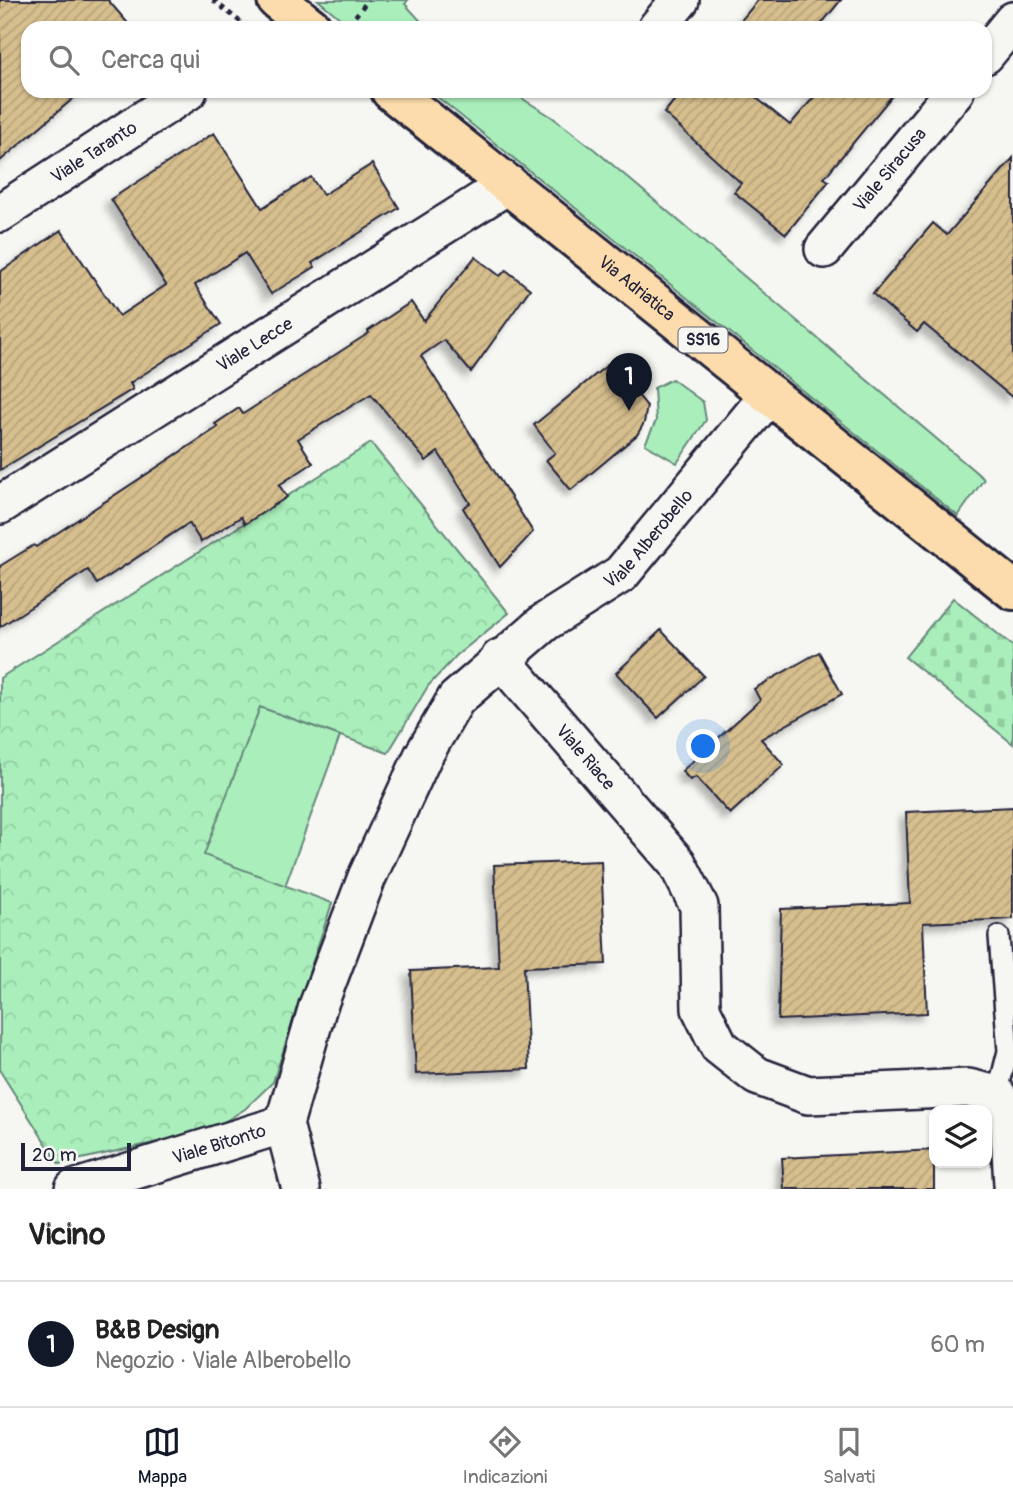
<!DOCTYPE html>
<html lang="it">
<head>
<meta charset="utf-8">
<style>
  :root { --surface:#fff; --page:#f2f2f2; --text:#222; --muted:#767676; --line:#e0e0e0; --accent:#111827 }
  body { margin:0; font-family:Pangolin,sans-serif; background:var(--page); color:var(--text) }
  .controls { position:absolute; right:21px; bottom:21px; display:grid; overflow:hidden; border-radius:14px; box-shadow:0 2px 5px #0004 }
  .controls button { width:63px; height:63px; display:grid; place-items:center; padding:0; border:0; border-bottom:2px solid var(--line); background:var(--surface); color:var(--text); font:35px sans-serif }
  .scale { position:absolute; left:21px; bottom:18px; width:110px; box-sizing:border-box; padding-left:7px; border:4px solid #22223b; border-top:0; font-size:19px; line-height:24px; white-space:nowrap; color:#22223b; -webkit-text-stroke:5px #f6f6f2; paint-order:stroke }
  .you { position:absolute; left:704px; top:747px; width:24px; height:24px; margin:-18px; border:5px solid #fff; border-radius:50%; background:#1a73e8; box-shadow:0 0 0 10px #1a73e833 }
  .badge { display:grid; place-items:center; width:46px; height:46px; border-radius:50%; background:var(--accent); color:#fff; font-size:23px; font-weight:700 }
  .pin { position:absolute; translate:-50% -58px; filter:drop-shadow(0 2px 4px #0008) }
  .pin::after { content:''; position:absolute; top:37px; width:24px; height:21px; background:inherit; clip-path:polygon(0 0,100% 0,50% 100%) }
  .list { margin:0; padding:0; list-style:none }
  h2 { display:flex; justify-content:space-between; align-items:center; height:91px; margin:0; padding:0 28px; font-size:30px }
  h2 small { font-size:23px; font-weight:400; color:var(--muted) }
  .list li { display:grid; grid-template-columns:46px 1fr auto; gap:21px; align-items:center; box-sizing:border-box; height:126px; padding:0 28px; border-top:2px solid var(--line) }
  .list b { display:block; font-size:26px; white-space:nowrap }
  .list p { margin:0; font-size:23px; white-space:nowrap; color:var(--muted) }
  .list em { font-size:23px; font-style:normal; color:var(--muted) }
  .icon { flex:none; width:38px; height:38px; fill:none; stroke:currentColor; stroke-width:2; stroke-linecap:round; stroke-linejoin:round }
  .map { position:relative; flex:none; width:1013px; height:1189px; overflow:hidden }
  .search { position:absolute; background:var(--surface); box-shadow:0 2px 5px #0004; left:21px; right:21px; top:21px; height:77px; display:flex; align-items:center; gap:18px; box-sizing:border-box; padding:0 24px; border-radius:21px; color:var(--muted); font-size:26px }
  .sheet { height:217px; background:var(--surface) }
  nav { display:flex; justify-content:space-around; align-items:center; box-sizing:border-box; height:98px; border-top:2px solid var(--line); background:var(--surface); font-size:19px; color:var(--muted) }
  nav a { display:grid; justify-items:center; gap:4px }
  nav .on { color:var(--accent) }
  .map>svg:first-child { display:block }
  .grass { fill:#aaefbb; stroke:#66887b; stroke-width:2 }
  .forest { fill:url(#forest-crowns); stroke:#66887b; stroke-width:2 }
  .cemetery { fill:url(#cemetery-stones); stroke:#66887b; stroke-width:2 }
  .building { fill:url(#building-hatch); stroke:#22223b; stroke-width:2; filter:url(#shadow) }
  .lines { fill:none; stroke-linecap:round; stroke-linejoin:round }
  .service-casing { stroke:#22223b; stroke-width:24 }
  .minor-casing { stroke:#22223b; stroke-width:42 }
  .primary-casing { stroke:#22223b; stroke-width:44 }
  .path { stroke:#22223b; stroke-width:4.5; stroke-dasharray:5 5; stroke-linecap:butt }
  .service { stroke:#f6f6f2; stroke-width:19 }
  .minor { stroke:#f6f6f2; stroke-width:37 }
  .primary { stroke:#fcdcac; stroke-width:38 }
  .labels { text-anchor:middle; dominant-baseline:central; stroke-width:6; stroke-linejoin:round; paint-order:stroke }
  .shield { fill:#f6f6f2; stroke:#626272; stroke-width:2 }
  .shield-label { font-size:16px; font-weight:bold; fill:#22223b }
  .street-label { font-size:18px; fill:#22223b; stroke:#f6f6f2 }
</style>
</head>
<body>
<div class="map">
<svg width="1013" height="1189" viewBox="0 0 1013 1189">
  <defs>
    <pattern id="forest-crowns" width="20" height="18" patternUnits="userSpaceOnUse" patternTransform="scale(1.75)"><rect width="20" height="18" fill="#aaefbb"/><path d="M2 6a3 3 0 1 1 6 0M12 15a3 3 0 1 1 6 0" fill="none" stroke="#92cda2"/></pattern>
    <pattern id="cemetery-stones" width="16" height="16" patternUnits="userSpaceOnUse" patternTransform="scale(1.75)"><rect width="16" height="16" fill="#aaefbb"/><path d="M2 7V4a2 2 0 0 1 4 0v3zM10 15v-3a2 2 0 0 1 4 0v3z" fill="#92cda2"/></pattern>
    <pattern id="building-hatch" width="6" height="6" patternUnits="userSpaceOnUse" patternTransform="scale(1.75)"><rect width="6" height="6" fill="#d6be8d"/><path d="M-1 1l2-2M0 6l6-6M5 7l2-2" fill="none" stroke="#b7a37b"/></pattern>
    <filter id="shadow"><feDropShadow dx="-6" dy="6" stdDeviation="3.5" flood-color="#0004"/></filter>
  </defs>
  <rect width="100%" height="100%" fill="#f6f6f2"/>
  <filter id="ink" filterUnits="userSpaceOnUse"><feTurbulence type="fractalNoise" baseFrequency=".0143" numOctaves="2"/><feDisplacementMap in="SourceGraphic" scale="14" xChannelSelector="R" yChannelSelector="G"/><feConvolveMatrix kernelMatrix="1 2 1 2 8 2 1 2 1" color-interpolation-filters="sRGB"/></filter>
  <g filter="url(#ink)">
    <!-- grass -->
    <g class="grass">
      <path d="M 318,0 L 408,0 L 405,4 L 427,28 L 352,28 Z"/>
      <path d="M 430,91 L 510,91 L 552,117 L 595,150 L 984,479 L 958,516 Z"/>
      <path d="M 672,379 L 703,402 L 706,420 L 677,463 L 645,444 L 656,421 L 654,388 Z"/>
      <path d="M 260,707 L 340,736 L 285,886 L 203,855 Z"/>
    </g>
    <!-- forest -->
    <path class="forest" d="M 371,443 L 509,613 L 457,655 L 428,686 L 388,753 L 260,707 L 204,855 L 332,903 L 273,1082 L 245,1109 L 211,1130 L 59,1164 L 0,1071 L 0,678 Z"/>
    <!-- cemetery -->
    <path class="cemetery" d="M 953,598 L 1013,646 L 1013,744 L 905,657 Z"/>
    <!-- building -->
    <g class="building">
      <path d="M 0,0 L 108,0 L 132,28 L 28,28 L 28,91 L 82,91 L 0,161 Z"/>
      <path d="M 758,0 L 841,0 L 818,28 L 735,28 Z"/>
      <path d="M 682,91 L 748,91 L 790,125 L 819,91 L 896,91 L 824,178 L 829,181 L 786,234 L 734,192 L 741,183 L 664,113 Z"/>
      <path d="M 214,133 L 262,208 L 311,177 L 323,195 L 372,164 L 399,208 L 312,263 L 315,267 L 271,294 L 245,253 L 195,285 L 221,324 L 130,383 L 133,389 L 0,470 L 0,272 L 61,230 L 119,316 L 166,285 L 111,199 Z"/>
      <path d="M 1013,158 L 1013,398 L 924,324 L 917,332 L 873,294 L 933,223 L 947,235 Z"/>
      <path d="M 475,257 L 500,276 L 506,270 L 530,289 L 471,372 L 444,340 L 421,356 L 533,532 L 500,567 L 463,508 L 470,503 L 438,452 L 426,461 L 371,394 L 298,439 L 313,463 L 279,485 L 287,497 L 245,524 L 241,517 L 201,542 L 189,523 L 97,584 L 88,570 L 0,627 L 0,566 L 34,545 L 36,547 L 218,427 L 215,424 L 239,408 L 243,414 L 369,333 L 368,331 L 411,302 L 424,321 Z"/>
      <path d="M 611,362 L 647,406 L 644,423 L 637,435 L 571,490 L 546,460 L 555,453 L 534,425 Z"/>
      <path d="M 661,630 L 704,676 L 658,718 L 616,673 Z"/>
      <path d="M 819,652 L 842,694 L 761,739 L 784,765 L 730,814 L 696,777 L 690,780 L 682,771 L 760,700 L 754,689 Z"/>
      <path d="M 1013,807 L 1013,919 L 923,923 L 927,1013 L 778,1020 L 781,909 L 910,903 L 906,812 Z"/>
      <path d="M 601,861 L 606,964 L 524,967 L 529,1069 L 416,1074 L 411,971 L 499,967 L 494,865 Z"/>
      <path d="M 934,1150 L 934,1189 L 784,1189 L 782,1158 Z"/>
    </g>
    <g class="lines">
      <defs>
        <path id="service" d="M 997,1095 L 1008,1051 L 999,936"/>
        <g id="minor">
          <path d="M 657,28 L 680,0"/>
          <path d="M 985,55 L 1013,21"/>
          <path id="s1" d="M 0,213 L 188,91"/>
          <path id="s2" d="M 824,249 L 955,91"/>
          <path id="s3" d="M 0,505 L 509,184"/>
          <path id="s4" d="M 500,658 L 677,863 L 699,906 L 701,1009 L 719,1046 L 757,1076 L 808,1095 L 968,1088 L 997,1095 L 1009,1116 L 1013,1185"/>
          <path id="s5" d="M 74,1189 L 284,1124"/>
          <path id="s6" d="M 301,1189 L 284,1124 L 318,1006 L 367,877 L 423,756 L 456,699 L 545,622 L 621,574 L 770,394"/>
        </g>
        <g id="primary">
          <path d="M 277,0 L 312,28"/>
          <path id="s7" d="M 391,91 L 1013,590"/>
        </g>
      </defs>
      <!-- service casing -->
      <use href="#service" class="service-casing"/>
      <!-- minor casing -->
      <use href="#minor" class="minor-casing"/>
      <!-- primary casing -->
      <use href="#primary" class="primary-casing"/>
      <!-- path -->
      <g class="path">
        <path d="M 213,0 L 248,28"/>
        <path d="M 349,24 L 368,0"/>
      </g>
      <!-- service -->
      <use href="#service" class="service"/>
      <!-- minor -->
      <use href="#minor" class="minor"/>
      <!-- primary -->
      <use href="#primary" class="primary"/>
    </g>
  </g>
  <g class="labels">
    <!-- shield labels -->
    <rect class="shield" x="678.5" y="327.5" width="49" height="25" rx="5"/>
    <g class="shield-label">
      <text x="703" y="340">SS16</text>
    </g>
    <!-- street labels -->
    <g class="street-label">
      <text stroke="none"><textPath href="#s1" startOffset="112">Viale Taranto</textPath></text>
      <text stroke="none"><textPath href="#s2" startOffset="103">Viale Siracusa</textPath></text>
      <text stroke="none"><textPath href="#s7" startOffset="315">Via Adriatica</textPath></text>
      <text stroke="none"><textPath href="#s3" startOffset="301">Viale Lecce</textPath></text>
      <text stroke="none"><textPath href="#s6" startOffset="779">Viale Alberobello</textPath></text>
      <text stroke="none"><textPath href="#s4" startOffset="131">Viale Riace</textPath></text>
      <text stroke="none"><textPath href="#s5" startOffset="152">Viale Bitonto</textPath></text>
    </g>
  </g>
</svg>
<div class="controls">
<button><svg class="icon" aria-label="layers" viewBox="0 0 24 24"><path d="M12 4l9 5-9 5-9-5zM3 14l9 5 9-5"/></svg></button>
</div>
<div class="scale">20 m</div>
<div class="you"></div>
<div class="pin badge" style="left:629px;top:411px">1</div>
<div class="search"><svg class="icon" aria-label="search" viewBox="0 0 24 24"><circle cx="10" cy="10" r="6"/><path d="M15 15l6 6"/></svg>Cerca qui</div>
</div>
<section class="sheet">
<h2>Vicino<small></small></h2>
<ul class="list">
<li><span class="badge">1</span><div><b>B&amp;B Design</b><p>Negozio · Viale Alberobello</p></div><em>60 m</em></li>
</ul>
</section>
<nav>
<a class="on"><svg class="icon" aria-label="map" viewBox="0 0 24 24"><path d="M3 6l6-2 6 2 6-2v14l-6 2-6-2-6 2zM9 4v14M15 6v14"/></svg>Mappa</a>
<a><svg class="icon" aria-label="directions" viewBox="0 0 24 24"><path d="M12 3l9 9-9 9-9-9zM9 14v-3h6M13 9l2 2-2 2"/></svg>Indicazioni</a>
<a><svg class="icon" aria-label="saved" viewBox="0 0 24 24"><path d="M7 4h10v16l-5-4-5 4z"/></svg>Salvati</a>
</nav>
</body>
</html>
